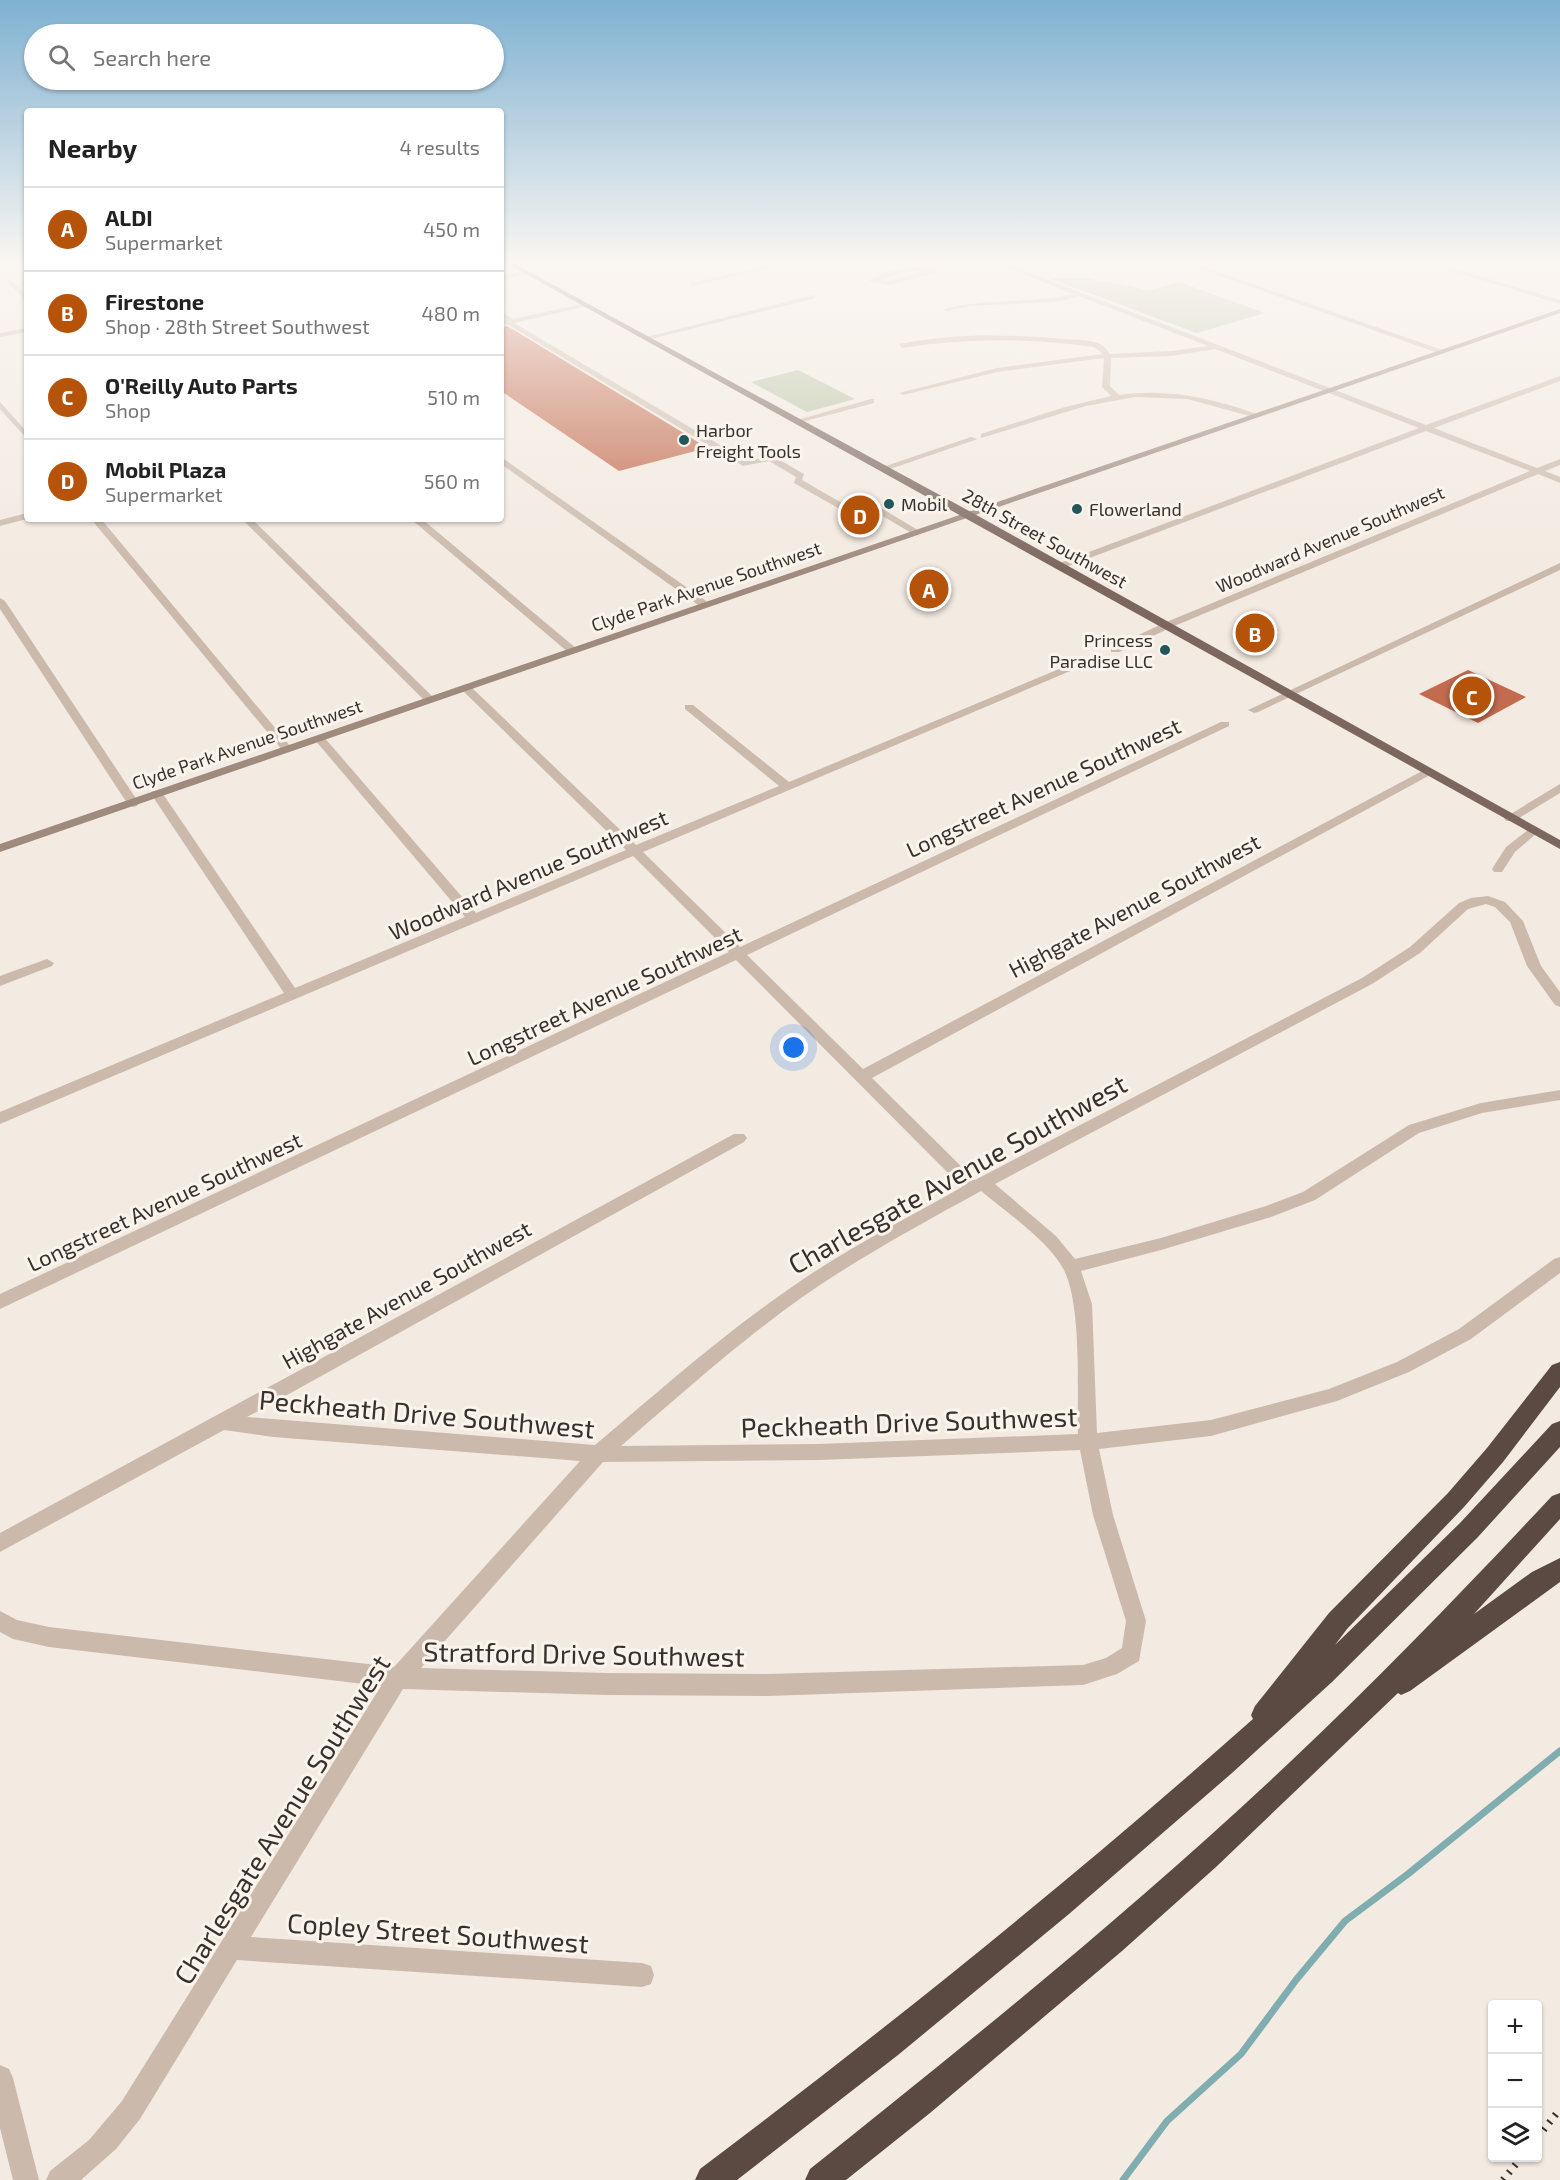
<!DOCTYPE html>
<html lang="en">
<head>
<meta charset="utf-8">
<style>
  :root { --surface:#fff; --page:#f6f6f6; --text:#222; --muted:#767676; --line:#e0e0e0; --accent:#b45309 }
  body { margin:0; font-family:"Exo 2",sans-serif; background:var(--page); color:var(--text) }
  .controls { position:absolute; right:18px; bottom:18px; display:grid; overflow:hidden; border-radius:6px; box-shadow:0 2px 4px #0004 }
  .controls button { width:54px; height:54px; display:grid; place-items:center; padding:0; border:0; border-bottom:2px solid var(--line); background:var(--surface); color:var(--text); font:30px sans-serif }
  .you { position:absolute; left:794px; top:1048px; width:21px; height:21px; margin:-15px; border:4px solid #fff; border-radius:50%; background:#1a73e8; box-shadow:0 0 0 9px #1a73e833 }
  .badge { display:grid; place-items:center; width:39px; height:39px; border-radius:50%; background:var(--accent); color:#fff; font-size:20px; font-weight:700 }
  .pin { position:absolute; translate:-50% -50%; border:3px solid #fff; box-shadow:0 2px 6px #0006 }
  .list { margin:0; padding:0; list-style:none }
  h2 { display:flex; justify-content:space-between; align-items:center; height:78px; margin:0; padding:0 24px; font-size:26px }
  h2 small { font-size:20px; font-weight:400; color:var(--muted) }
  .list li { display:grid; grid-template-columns:39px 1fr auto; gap:18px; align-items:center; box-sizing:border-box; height:84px; padding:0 24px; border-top:2px solid var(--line) }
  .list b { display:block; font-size:22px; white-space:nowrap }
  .list p { margin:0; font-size:20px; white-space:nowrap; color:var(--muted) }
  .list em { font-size:20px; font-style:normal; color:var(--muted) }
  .icon { flex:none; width:33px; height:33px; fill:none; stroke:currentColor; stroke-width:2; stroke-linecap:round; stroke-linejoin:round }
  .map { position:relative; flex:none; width:1560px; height:2180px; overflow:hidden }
  .search { position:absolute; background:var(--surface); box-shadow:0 2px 4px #0004; left:24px; top:24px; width:480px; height:66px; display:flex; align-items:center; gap:15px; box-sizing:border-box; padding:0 21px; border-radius:33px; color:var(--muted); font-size:22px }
  .panel { position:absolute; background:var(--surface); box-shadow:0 2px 4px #0004; left:24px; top:108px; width:480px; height:414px; border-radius:6px }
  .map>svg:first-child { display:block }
  .green { fill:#b7c2a1 }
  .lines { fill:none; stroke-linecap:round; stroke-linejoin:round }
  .stream { stroke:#80adaf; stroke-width:7 }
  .building { fill:#c36b4f }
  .minor { fill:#cbbaac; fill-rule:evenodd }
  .tertiary { fill:#cbbaac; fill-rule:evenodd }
  .secondary { fill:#9f8a7e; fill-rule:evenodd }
  .primary { fill:#7b675d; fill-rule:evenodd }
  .motorway { fill:#5a4a42; fill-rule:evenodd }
  .rail { stroke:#3a302b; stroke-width:7; stroke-dasharray:2 7; stroke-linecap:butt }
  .poi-dot { fill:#21575a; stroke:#faf4ed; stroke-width:2 }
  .labels { text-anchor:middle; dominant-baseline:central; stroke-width:6; stroke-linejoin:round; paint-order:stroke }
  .far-poi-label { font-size:18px; fill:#3a302b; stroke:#faf4ed; text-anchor:start }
  .far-street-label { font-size:18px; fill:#3a302b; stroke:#faf4ed }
  .street-label { font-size:22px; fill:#3a302b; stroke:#faf4ed }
  .near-street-label { font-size:27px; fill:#3a302b; stroke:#faf4ed }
</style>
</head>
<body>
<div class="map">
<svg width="1560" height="2180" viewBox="0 0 1560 2180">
  <rect width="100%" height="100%" fill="#f3eae1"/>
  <!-- green -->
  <g class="green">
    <path d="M 1048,278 L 1086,278 L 1149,290 L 1179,282 L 1265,313 L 1197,333 Z"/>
    <path d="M 798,370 L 855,399 L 807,412 L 751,382 Z"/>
  </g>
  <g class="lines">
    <!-- stream -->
    <path class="stream" d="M 1123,2180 L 1167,2121 L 1241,2054 L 1296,1980 L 1345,1921 L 1408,1874 L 1560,1751"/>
  </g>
  <!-- building -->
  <g class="building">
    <path d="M 507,326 L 682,432 L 707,448 L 619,471 L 501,391 L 501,328 Z"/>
    <path d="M 1262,626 L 1278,635 L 1248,647 L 1234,640 Z"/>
    <path d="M 1468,670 L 1526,697 L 1478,723 L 1419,694 Z"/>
  </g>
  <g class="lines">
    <!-- minor -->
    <g class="minor">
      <path d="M 775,264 L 786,264 L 692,286 L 689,284 Z"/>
      <path d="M 941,264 L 955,264 L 937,268 L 935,273 L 889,285 L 868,281 L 889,271 ZM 930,269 L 889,281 L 878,280 L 899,273 Z"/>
      <path d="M 999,264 L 1007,264 L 1426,425 L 1560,376 L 1560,381 L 1434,428 L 1537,468 L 1560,459 L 1560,465 L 1545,471 L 1560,477 L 1560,483 L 1538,474 L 1172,627 L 1119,652 L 1111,652 L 1111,648 L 1164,623 L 1530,471 L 1426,431 L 1063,568 L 1057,568 L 1057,564 L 1419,428 L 1215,349 L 1171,356 L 1111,358 L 1110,386 L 1119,395 C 1167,388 1212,398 1257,414 L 1257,418 L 1187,399 L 1135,397 L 1086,406 L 981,438 L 981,434 L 1065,407 L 1111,396 L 1102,387 L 1104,358 L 997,372 L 903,395 L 899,393 L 997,368 L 1103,354 L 1094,347 C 1030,338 966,338 902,348 L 899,344 C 952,333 1009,334 1063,339 C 1074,340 1089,339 1100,344 C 1104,346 1107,350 1110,354 L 1171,351 L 1208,346 L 1079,296 L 1056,302 L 970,306 L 945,311 L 945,309 C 987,298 1031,304 1073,294 Z"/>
      <path d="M 1186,264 L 1195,264 L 1445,351 L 1438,353 Z"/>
      <path d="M 1430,264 L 1439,264 L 1560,300 L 1560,304 Z"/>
      <path d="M 1554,264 L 1560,264 L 1560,267 L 1555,265 Z"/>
      <path d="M 527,270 L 529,273 L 501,280 L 501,276 Z"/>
      <path d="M 9,279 L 27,295 L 27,301 L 7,282 Z"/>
      <path d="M 814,295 L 816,298 L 647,340 L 643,338 Z"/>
      <path d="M 586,303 L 588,306 L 514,323 L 747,461 L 773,456 L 804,474 L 802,480 L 842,503 L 863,497 L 921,532 L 913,534 L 859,502 L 838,508 L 794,483 L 796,477 L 769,461 L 743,466 L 507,324 L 501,324 L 506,320 L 501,317 L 501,312 L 513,319 Z"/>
      <path d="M 871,399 L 874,399 L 874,403 L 798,423 L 794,421 Z"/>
      <path d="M 0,402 L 27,432 L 27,439 L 0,409 Z"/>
      <path d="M 971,437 L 978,439 L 887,470 L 880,468 Z"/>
      <path d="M 501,457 L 709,603 L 709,607 L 701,607 L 501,464 Z"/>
      <path d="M 27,513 L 27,519 L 0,526 L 0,520 Z"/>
      <path d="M 91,519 L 101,519 L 291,747 L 291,751 L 283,751 Z"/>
      <path d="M 242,519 L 252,519 L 434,698 L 434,702 L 426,702 Z"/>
      <path d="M 411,519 L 422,519 L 577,649 L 577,653 L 569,653 Z"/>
      <path d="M 1560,563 L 1560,570 L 1258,712 L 1254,713 L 1248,710 Z"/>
      <path d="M 0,598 L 5,601 L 139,803 L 137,806 L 133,807 L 127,803 L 0,609 Z"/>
      <path d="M 1071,664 L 1076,667 L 1075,669 L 643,852 L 740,947 L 1221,722 L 1229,722 L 1229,726 L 747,955 L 863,1069 L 1424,770 L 1432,770 L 1432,774 L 872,1078 L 975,1180 L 1362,978 L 1410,947 L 1459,903 L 1471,898 L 1488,896 L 1505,902 L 1523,921 L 1541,966 L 1560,992 L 1560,1007 L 1555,1005 L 1527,966 L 1510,922 L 1495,907 L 1486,904 L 1468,909 L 1420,953 L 1372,984 L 995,1184 L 1056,1236 L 1075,1259 L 1161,1238 L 1266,1206 L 1303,1192 L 1409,1125 L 1481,1103 L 1560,1090 L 1560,1100 L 1482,1113 L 1419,1133 L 1315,1200 L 1271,1217 L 1161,1250 L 1081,1271 L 1092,1304 L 1097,1433 L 1211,1420 L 1329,1389 L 1397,1362 L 1459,1329 L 1554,1259 L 1560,1257 L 1560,1273 L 1471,1339 L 1409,1372 L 1337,1401 L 1211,1436 L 1099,1449 L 1113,1515 L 1146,1621 L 1139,1661 L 1117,1674 L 1083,1685 L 768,1696 L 606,1695 L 403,1689 L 251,1937 L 642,1963 L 651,1966 L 654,1975 L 651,1984 L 642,1987 L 237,1960 L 140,2119 L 116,2149 L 81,2180 L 46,2180 L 50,2171 L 89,2140 L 122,2101 L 381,1686 L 49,1647 L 13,1639 L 0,1632 L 0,1611 L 17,1620 L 49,1627 L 394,1667 L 580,1461 L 273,1437 L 224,1430 L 0,1552 L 0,1533 L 734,1134 L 744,1134 L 747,1138 L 744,1142 L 247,1417 L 595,1445 C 658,1392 721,1336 789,1289 C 844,1250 904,1220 962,1187 L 736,960 L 0,1309 L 0,1294 L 729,952 L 633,856 L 0,1124 L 0,1112 L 284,993 L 151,794 L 153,791 L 161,791 L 295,988 L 465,917 L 315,740 L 315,736 L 323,736 L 476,913 L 626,850 L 462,690 L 462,686 L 470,686 L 636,845 L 779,786 L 685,709 L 685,705 L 693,705 L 789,782 ZM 981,1191 C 1006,1212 1049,1241 1064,1270 C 1082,1307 1077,1391 1078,1434 L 819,1444 L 621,1446 C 680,1395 738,1343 801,1298 C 858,1258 921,1224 981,1191 ZM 1080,1450 L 1093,1515 L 1126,1621 L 1122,1648 L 1106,1658 L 1083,1665 L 768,1674 L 606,1673 L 421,1668 L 603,1462 L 819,1460 Z"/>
      <path d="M 1560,784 L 1560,793 L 1514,821 L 1506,821 L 1504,818 Z"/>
      <path d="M 1533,826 L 1539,830 L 1537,833 L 1515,852 L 1502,872 L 1494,872 L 1492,869 L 1506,847 Z"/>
      <path d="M 47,959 L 54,963 L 52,966 L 0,986 L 0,976 Z"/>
    </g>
    <!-- tertiary -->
    <g class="tertiary">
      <path d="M 27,328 L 27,332 L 0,337 L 0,333 Z"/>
      <path d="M 0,2065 L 9,2069 L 13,2078 L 39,2180 L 13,2180 L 0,2128 Z"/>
    </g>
    <!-- secondary -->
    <path class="secondary" d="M 1560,309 L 1560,313 L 0,852 L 0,844 Z"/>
    <!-- primary -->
    <path class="primary" d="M 508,264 L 515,264 L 971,512 L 1560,840 L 1560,849 Z"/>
    <!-- motorway -->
    <g class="motorway">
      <path d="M 1560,1362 L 1560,1387 L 1503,1462 L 1464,1507 L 1347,1629 L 1335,1645 L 1460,1523 L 1552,1424 L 1560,1421 L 1560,1447 L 1477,1538 L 1332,1682 L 1232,1773 L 1069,1914 L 898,2055 L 737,2180 L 695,2180 L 700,2169 C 890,2026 1075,1877 1253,1719 L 1251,1715 L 1255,1706 L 1329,1613 L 1448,1493 L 1487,1448 L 1552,1365 Z"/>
      <path d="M 1560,1493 L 1560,1519 L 1474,1614 L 1532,1572 L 1560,1558 L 1560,1582 L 1410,1691 L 1401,1695 L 1398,1693 L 1216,1867 L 1122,1951 L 930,2113 L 846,2180 L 805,2180 L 810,2169 C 974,2038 1138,1906 1290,1762 C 1381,1676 1467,1587 1552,1496 Z"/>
    </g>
    <!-- rail -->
    <g class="rail">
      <path d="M 1538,2137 L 1560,2109"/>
      <path d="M 1503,2180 L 1521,2158"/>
    </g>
  </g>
  <!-- sky -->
  <linearGradient id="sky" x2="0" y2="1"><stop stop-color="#7eb1d1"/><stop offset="0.46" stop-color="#faf6f2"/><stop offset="1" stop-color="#faf6f2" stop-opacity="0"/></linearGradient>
  <rect width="1560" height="569" fill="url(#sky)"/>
  <!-- markers -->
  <g class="poi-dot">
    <circle cx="684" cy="440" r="6"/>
    <circle cx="889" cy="504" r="6"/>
    <circle cx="1077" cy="509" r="6"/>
    <circle cx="1165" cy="650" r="6"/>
  </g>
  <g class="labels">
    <!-- far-poi labels -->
    <g class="far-poi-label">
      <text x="696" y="430">Harbor<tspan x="696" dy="21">Freight Tools</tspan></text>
      <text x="901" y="504">Mobil</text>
      <text x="1089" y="509">Flowerland</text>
      <text x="1153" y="640" text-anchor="end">Princess<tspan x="1153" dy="21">Paradise LLC</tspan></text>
    </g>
    <!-- far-street labels -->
    <g class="far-street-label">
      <text transform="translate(1045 538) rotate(29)">28th Street Southwest</text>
      <text transform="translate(1330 539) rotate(-23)">Woodward Avenue Southwest</text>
      <text transform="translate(706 586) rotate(-19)">Clyde Park Avenue Southwest</text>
      <text transform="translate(247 744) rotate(-19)">Clyde Park Avenue Southwest</text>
    </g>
    <!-- street labels -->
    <g class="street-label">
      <text transform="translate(1043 787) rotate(-25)">Longstreet Avenue Southwest</text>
      <text transform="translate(528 874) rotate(-23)">Woodward Avenue Southwest</text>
      <text transform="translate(1134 905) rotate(-28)">Highgate Avenue Southwest</text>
      <text transform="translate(604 995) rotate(-25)">Longstreet Avenue Southwest</text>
      <text transform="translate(164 1201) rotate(-25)">Longstreet Avenue Southwest</text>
      <text transform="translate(406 1294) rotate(-29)">Highgate Avenue Southwest</text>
    </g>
    <!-- near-street labels -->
    <g class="near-street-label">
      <text transform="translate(957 1173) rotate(-29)">Charlesgate Avenue Southwest</text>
      <text transform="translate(427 1413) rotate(5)">Peckheath Drive Southwest</text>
      <text transform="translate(909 1421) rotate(-2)">Peckheath Drive Southwest</text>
      <text transform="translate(584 1653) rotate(1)">Stratford Drive Southwest</text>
      <text transform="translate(281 1819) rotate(-58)">Charlesgate Avenue Southwest</text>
      <text transform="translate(438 1932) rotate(4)">Copley Street Southwest</text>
    </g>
  </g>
</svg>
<div class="controls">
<button>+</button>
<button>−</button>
<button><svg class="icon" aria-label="layers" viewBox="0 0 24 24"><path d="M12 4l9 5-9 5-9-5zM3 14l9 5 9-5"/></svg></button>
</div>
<div class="you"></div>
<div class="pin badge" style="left:929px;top:589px">A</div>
<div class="pin badge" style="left:1255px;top:633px">B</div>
<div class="pin badge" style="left:1472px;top:696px">C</div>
<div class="pin badge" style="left:860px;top:515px">D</div>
<div class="search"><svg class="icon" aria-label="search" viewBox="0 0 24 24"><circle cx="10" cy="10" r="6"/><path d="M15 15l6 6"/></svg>Search here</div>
<section class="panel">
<h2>Nearby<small>4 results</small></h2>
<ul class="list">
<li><span class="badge">A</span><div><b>ALDI</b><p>Supermarket</p></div><em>450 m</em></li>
<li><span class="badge">B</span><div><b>Firestone</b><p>Shop · 28th Street Southwest</p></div><em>480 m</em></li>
<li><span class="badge">C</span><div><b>O'Reilly Auto Parts</b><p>Shop</p></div><em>510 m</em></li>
<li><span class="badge">D</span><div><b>Mobil Plaza</b><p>Supermarket</p></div><em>560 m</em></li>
</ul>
</section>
</div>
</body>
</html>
